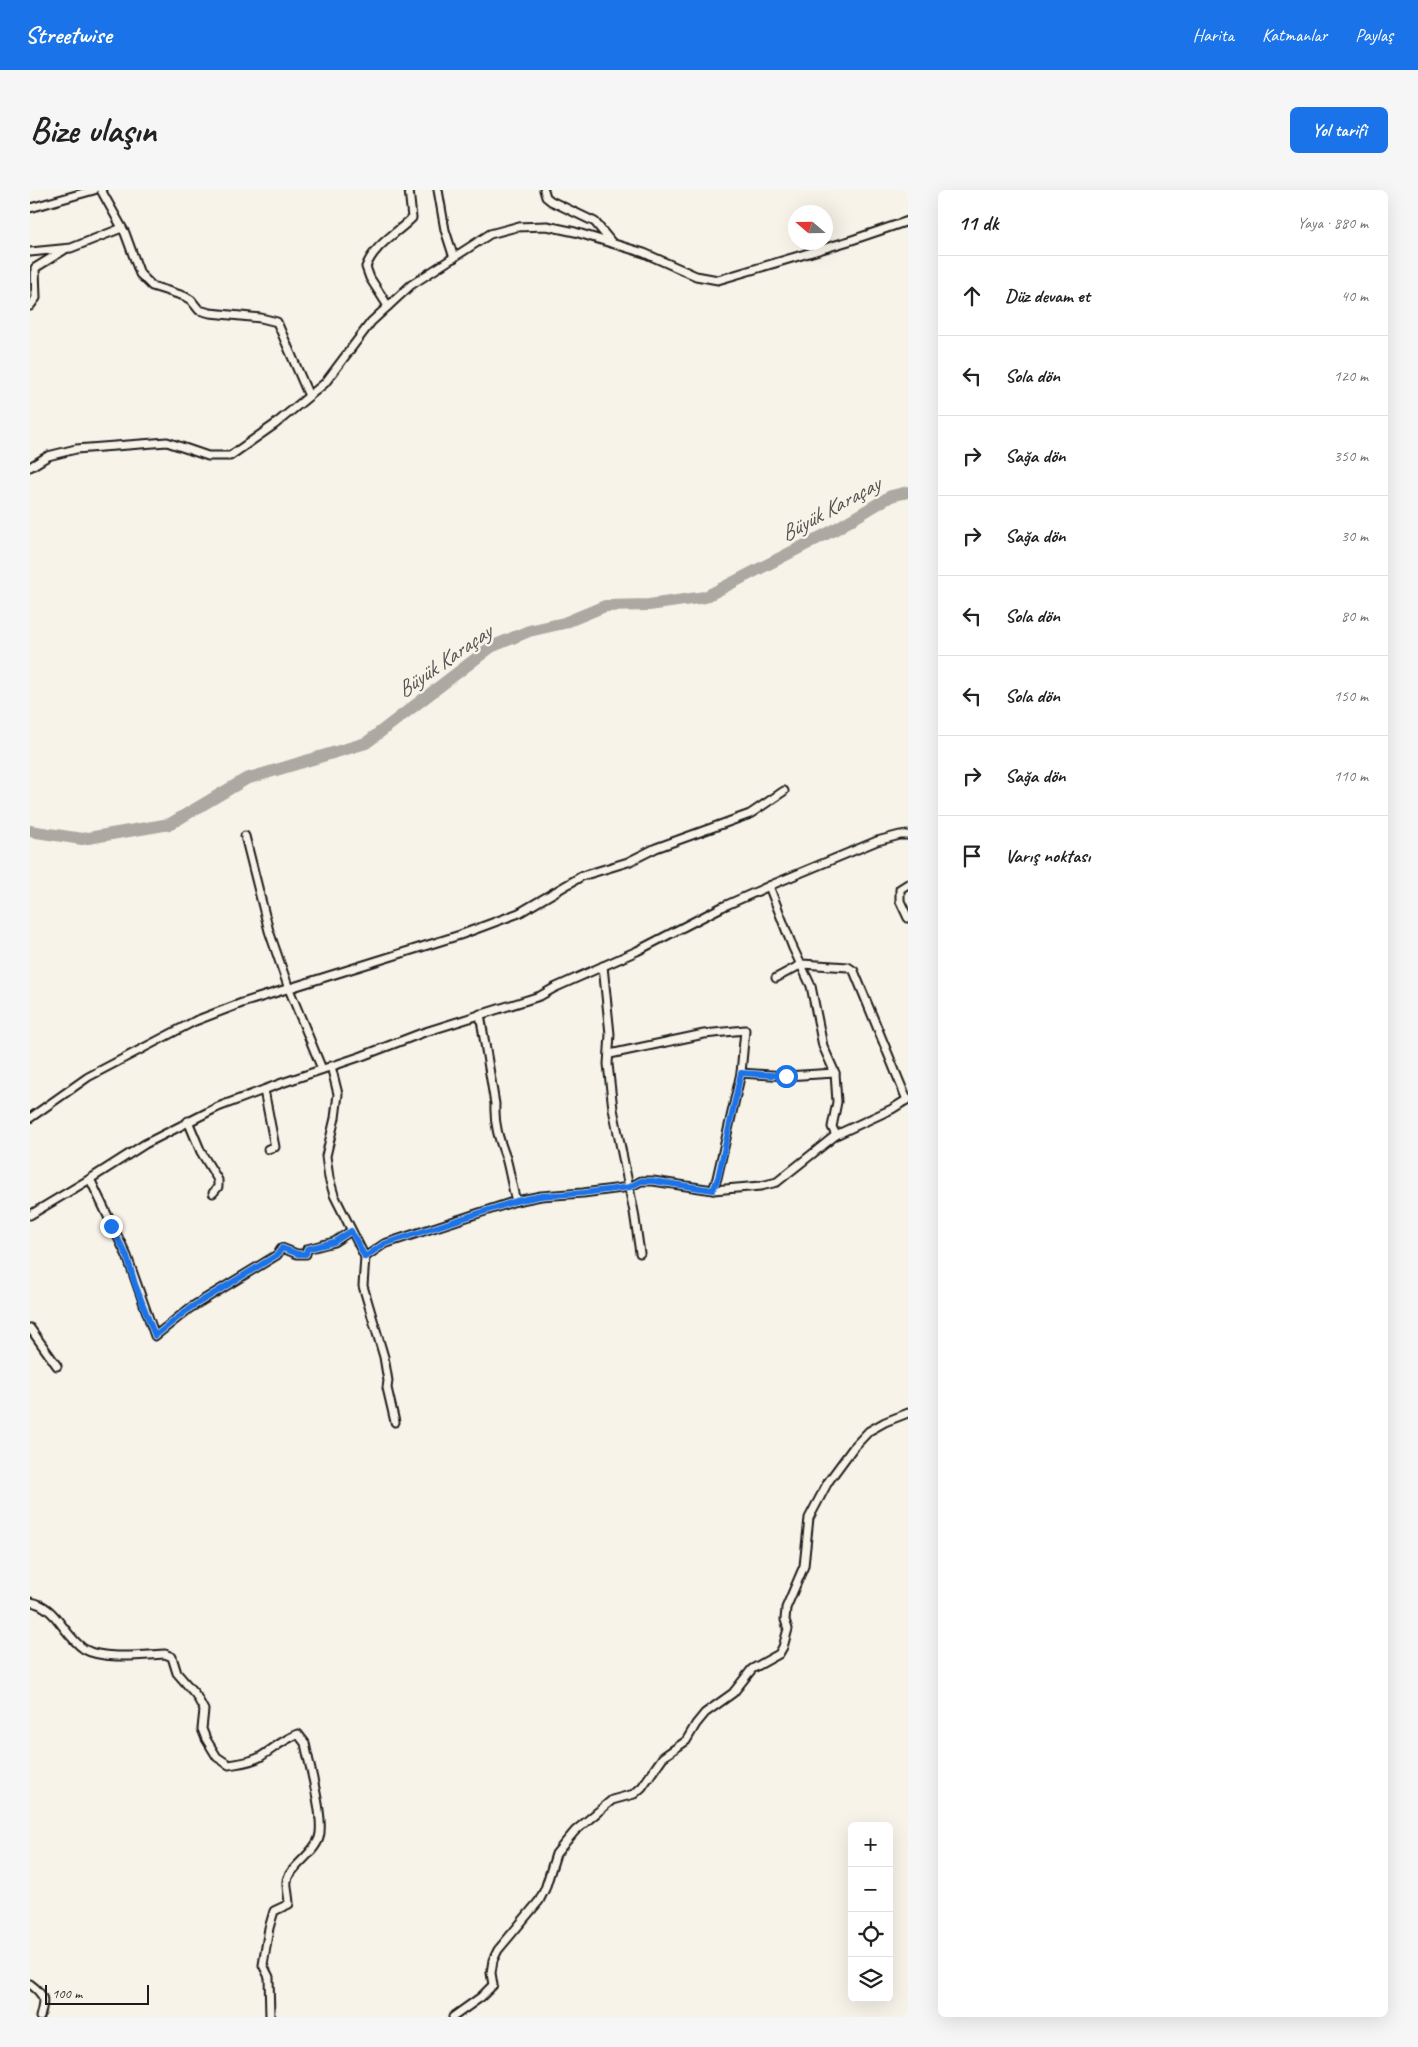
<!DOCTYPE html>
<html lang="tr">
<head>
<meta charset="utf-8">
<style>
  :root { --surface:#fff; --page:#f6f6f6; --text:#222; --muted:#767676; --line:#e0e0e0; --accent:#1a73e8 }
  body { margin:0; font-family:Caveat,sans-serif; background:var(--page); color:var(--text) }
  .controls { position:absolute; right:15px; bottom:15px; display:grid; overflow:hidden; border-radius:8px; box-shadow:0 5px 20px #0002 }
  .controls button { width:45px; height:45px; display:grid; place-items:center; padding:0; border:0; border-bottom:1px solid var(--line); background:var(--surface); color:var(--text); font:25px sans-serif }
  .compass { position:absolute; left:758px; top:15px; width:45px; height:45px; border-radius:50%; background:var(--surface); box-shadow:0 5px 20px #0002; rotate:290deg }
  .scale { position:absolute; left:15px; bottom:12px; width:104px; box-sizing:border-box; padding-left:5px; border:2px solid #1c1c1c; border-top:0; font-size:14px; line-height:18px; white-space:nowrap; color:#1c1c1c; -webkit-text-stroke:4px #f7f3e8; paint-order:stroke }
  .stop { position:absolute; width:15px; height:15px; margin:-11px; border:4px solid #1a73e8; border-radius:50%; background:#fff }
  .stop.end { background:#1a73e8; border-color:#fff; box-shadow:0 1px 5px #0008 }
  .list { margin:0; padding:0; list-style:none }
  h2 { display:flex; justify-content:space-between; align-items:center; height:65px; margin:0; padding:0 20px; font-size:21px }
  h2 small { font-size:16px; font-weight:400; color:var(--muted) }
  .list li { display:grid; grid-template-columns:32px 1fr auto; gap:15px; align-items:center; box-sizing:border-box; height:80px; padding:0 20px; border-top:1px solid var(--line) }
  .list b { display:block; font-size:19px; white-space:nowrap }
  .list em { font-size:16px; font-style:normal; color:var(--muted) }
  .icon { flex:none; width:28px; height:28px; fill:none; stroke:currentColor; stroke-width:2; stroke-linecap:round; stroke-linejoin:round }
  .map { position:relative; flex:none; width:878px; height:1827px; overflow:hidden; border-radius:8px }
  header { display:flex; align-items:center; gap:30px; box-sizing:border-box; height:70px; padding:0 25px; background:var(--accent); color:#fff }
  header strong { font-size:24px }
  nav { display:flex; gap:28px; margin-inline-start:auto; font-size:18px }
  .intro { display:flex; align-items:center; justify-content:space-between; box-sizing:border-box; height:120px; padding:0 30px }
  h1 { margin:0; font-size:35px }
  .button { padding:12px 22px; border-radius:8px; background:var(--accent); color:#fff; font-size:18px; font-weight:700 }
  main { display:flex; gap:30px; padding:0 30px }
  aside { flex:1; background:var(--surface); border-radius:8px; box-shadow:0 5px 20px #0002 }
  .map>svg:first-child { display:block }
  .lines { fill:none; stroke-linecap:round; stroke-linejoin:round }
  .river { stroke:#aca9a2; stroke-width:12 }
  .minor-casing { stroke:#1c1c1c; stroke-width:11 }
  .minor { stroke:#f7f3e8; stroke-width:7 }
  .route { stroke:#1a73e8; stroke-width:6 }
  .labels { text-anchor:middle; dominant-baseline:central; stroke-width:5; stroke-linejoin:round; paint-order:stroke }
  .water-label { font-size:22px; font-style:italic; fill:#565452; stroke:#f7f3e8 }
</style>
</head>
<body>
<header>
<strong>Streetwise</strong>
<nav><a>Harita</a><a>Katmanlar</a><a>Paylaş</a></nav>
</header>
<div class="intro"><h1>Bize ulaşın</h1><a class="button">Yol tarifi</a></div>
<main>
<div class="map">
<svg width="878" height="1827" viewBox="0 0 878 1827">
  <rect width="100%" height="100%" fill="#f7f3e8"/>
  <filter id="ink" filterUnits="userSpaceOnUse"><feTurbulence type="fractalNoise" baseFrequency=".02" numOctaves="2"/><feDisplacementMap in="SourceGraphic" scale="10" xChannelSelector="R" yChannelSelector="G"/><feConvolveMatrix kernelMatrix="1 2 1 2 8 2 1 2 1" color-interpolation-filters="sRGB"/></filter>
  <g filter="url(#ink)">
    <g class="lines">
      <!-- river -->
      <path class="river" d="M 0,641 L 52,649 L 140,634 L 216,589 L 336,553 L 461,457 L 499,441 L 534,433 L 575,416 L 619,415 L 675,407 L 804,340 L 861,306 L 878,302"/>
      <defs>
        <g id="minor">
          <path d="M 71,0 L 95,43 L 110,84 L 122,96 L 154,106 L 161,110 L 169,120 L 180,123 L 231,128 L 247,132 L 279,206"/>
          <path d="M 408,0 L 415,40 L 424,68"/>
          <path d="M 514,0 L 516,7 L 521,11 L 565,32 L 582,53"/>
          <path d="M 0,18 L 64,0"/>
          <path d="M 0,62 L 41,58 L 92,38"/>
          <path d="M 0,116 L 6,108 L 5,78 L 34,60"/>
          <path d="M 358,116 L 340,88 L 336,77 C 344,55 366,44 382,28 L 379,0"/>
          <path d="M 0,277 L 18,266 L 46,259 L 137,252 L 178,266 L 200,266 L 244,235 L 295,193 L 341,132 L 381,95 L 460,44 L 486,37 L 517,36 L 545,42 L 614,63 L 666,86 L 688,90 L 819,51 L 878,31"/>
          <path d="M 215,646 L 239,741 L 259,799 L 292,879"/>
          <path d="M 878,694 L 870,699 L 870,711 L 878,728"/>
          <path d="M 739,696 L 763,758 L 781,796 L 793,856 L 805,883 L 807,912 L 802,937 L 806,945"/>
          <path d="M 573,776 L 580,844 L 578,874 L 583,919 L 604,1022 L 610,1063"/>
          <path d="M 746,788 L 772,774 L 818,777 L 824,781 L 877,910"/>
          <path d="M 450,824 L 465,914 C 464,935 469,949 476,968 C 480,982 482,997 486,1011"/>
          <path d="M 580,864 L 674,844 L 715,840 L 711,883 L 687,988 L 683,1000"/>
          <path d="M 301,876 L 308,904 L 305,928 L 296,966 L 299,988 L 304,1005 L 335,1067 L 333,1096 L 354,1167 L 358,1191 L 357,1198 L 365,1232"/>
          <path d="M 711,883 L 756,886 L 805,883"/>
          <path d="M 234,900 L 245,957 L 238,959"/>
          <path d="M 0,928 L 58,887 L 165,831 L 212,813 L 430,745 L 489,723 L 552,686 L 598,672 L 626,658 L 720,624 L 754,601"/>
          <path d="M 158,931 L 171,962 L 188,990 L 188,997 L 183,1003"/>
          <path d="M 60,989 L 97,1066 L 125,1146 L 160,1118 L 247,1065 L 252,1058 L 267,1064 L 276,1064 L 277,1059 L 304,1052 L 321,1041"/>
          <path d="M 0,1025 L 60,989 L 115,954 L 188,917 L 252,893 L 332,866 L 392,843 L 510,806 L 524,798 L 607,761 L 692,717 L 746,693 L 847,651 L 870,645 L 878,645"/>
          <path d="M 335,1067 L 354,1054 L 486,1011 L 511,1006 L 553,1003 L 600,997 L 611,991 L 623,991 L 683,1000 L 731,996 L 747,992 L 806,945 L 862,919 L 878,909"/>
          <path d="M 0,1138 L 27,1176"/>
          <path d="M 0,1412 C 26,1415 33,1445 54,1459 C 72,1470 114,1465 135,1464 L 142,1467 L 147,1483 L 166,1505 L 174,1520 L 172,1539 L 176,1549 L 187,1567 L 199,1575 C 210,1573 221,1572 230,1567 C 243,1559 254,1549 268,1544 L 275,1553 C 279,1575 295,1629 289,1648 C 284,1664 258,1679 257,1691 C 256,1695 259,1708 259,1714 L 244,1721 L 239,1738 L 233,1775 L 239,1787 L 240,1827"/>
          <path d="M 0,1794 C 15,1805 15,1809 10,1827"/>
          <path d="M 423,1827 L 451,1807 L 463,1795 L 461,1783 L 463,1770 L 468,1760 L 509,1711 L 515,1699 L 526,1664 L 534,1654 L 545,1641 L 582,1610 L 604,1604 L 612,1597 L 633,1567 L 656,1551 L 666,1534 L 675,1523 L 703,1503 L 722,1479 L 749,1464 L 753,1457 L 758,1439 L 755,1430 L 756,1418 L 774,1376 L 779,1328 L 798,1292 L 823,1258 L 839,1241 L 855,1232 L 878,1223"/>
        </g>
      </defs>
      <!-- minor casing -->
      <use href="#minor" class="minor-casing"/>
      <!-- minor -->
      <use href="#minor" class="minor"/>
    </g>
  </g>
  <g class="lines" filter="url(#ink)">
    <!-- route -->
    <path class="route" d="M 81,1036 L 97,1066 L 105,1094 L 125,1146 L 160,1118 L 247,1065 L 252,1058 L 268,1064 L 276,1064 L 277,1059 L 304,1052 L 321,1041 L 335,1067 L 354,1054 L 486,1011 L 511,1006 L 553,1003 L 600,997 L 611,991 L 623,991 L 683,1000 L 688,988 L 711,883 L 756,886"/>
  </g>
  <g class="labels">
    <!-- water labels -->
    <g class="water-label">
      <text transform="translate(800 319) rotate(-29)">Büyük Karaçay</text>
      <text transform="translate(414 471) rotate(-35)">Büyük Karaçay</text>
    </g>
  </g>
</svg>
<div class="controls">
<button>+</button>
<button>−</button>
<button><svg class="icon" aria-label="locate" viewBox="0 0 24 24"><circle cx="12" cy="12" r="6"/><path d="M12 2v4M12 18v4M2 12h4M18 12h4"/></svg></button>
<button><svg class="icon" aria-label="layers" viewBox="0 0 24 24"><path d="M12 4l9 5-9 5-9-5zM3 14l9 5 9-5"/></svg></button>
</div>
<svg class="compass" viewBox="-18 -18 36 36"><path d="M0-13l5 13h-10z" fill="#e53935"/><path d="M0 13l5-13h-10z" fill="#767676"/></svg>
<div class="scale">100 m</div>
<div class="stop" style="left:756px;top:886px"></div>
<div class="stop end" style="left:81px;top:1036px"></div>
</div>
<aside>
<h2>11 dk<small>Yaya · 880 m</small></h2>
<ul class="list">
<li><svg class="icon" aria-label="ahead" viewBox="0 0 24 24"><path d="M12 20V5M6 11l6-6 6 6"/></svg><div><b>Düz devam et</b></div><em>40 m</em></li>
<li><svg class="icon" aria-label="left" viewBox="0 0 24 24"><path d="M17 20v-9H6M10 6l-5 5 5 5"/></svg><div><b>Sola dön</b></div><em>120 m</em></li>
<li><svg class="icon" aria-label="right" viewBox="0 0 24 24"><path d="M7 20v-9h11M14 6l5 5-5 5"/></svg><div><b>Sağa dön</b></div><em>350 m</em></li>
<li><svg class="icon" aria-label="right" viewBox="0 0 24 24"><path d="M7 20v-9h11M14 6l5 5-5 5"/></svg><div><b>Sağa dön</b></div><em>30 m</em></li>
<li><svg class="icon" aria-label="left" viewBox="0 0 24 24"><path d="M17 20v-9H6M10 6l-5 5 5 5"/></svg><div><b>Sola dön</b></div><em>80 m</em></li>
<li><svg class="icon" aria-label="left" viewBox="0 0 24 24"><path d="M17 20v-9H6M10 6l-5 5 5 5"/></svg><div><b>Sola dön</b></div><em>150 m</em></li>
<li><svg class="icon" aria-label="right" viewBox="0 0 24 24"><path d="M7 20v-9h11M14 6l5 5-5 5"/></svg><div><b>Sağa dön</b></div><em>110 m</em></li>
<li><svg class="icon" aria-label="arrive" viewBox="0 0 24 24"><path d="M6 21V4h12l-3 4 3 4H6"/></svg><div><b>Varış noktası</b></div></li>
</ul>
</aside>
</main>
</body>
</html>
